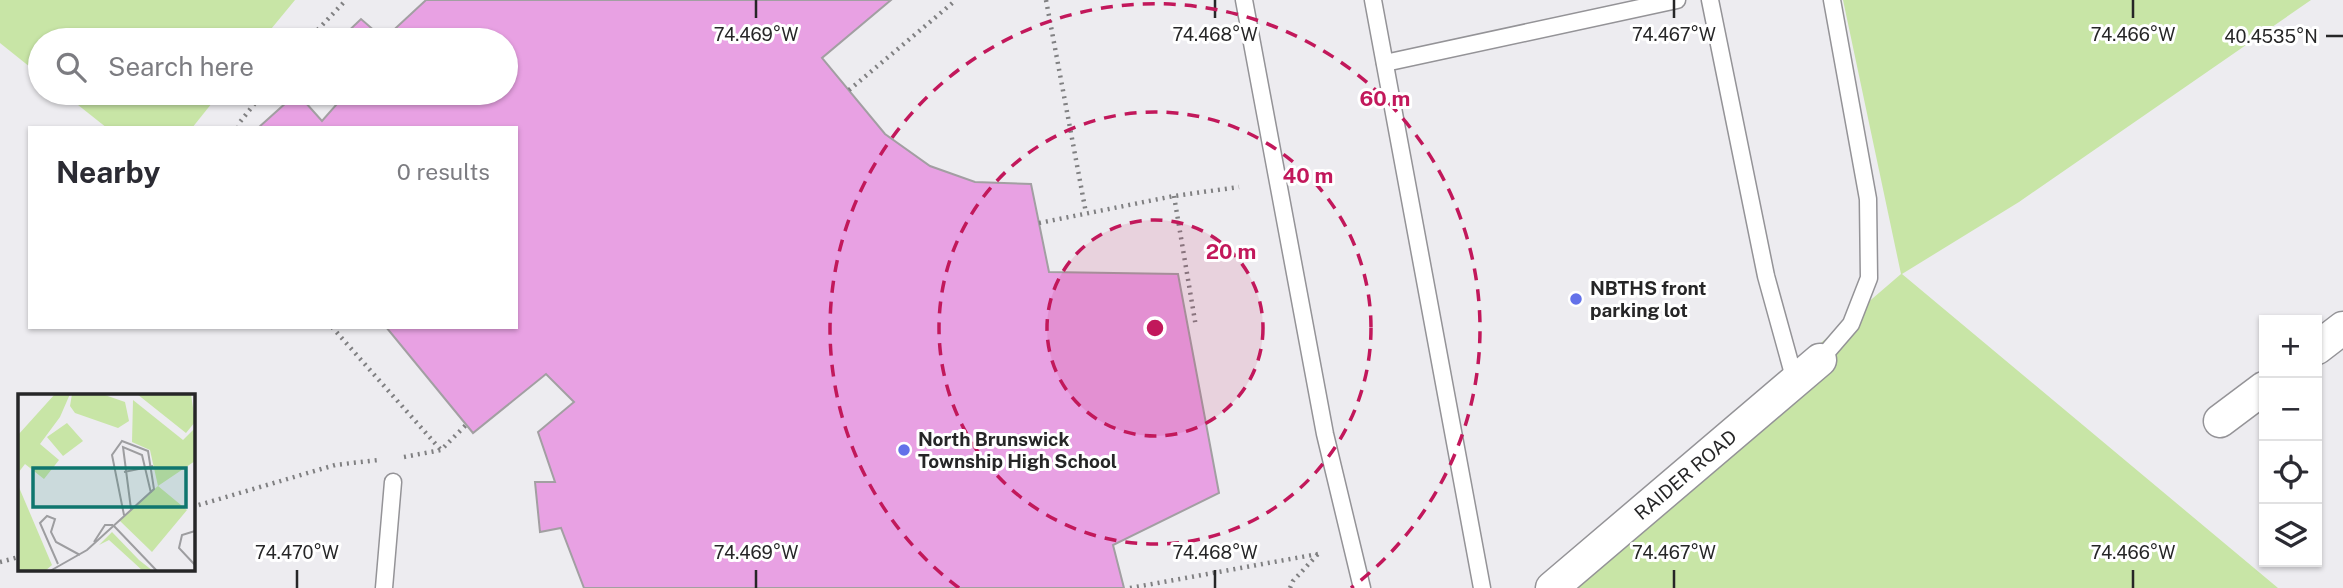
<!DOCTYPE html>
<html lang="en">
<head>
<meta charset="utf-8">
<style>
  :root { --surface:#fff; --page:#f7f7f7; --text:#2b2b33; --muted:#7c7c81; --line:#e1e1e2 }
  body { margin:0; font-family:"Public Sans",sans-serif; background:var(--page); color:var(--text) }
  .controls { position:absolute; right:21px; bottom:21px; display:grid; overflow:hidden; border-radius:0px; box-shadow:0 2px 5px #0004 }
  .controls button { width:63px; height:63px; display:grid; place-items:center; padding:0; border:0; border-bottom:2px solid var(--line); background:var(--surface); color:var(--text); font:35px sans-serif }
  .list { margin:0; padding:0; list-style:none }
  h2 { display:flex; justify-content:space-between; align-items:center; height:91px; margin:0; padding:0 28px; font-size:30px }
  h2 small { font-size:23px; font-weight:400; color:var(--muted) }
  .icon { flex:none; width:38px; height:38px; fill:none; stroke:currentColor; stroke-width:2; stroke-linecap:round; stroke-linejoin:round }
  .map { position:relative; flex:none; width:2343px; height:588px; overflow:hidden }
  .search { position:absolute; background:var(--surface); box-shadow:0 2px 5px #0004; left:28px; top:28px; width:490px; height:77px; display:flex; align-items:center; gap:18px; box-sizing:border-box; padding:0 24px; border-radius:38px; color:var(--muted); font-size:26px }
  .panel { position:absolute; background:var(--surface); box-shadow:0 2px 5px #0004; left:28px; top:126px; width:490px; height:203px; border-radius:0px }
  .map>svg:first-child { display:block }
  .green { fill:#c8e5a6 }
  .building { fill:#e8a1e3; stroke:#a29fa2; stroke-width:2 }
  .lines { fill:none; stroke-linecap:round; stroke-linejoin:round }
  .service-casing { stroke:#949397; stroke-width:19 }
  .minor-casing { stroke:#949397; stroke-width:35 }
  .path { stroke:#808082; stroke-width:4.5; stroke-dasharray:2 5; stroke-linecap:butt }
  .service { stroke:#fff; stroke-width:16 }
  .minor { stroke:#fff; stroke-width:32 }
  .ticks { fill:none; stroke:#262627; stroke-width:2.5 }
  .ring { fill:none; stroke:#c2185b; stroke-width:3.5; stroke-dasharray:12 9 }
  .poi-dot { fill:#6371e9; stroke:#fff; stroke-width:2.5 }
  .labels { text-anchor:middle; dominant-baseline:central; stroke-width:6; stroke-linejoin:round; paint-order:stroke }
  .poi-label { font-size:19px; font-weight:bold; fill:#262627; stroke:#fff; text-anchor:start }
  .street-label { font-size:19px; fill:#262627; stroke:#fff }
  .inset-road { fill:none; stroke:#9d9da0; stroke-width:2 }
  .view { fill:#0f766e; fill-opacity:0.15; stroke:#0f766e; stroke-width:3.5 }
  .inset-edge { fill:none; stroke:#262627; stroke-width:3.5 }
  .ticks-label { font-size:18px; text-anchor:middle; fill:#262627; stroke:#fff; stroke-width:6; stroke-linejoin:round; paint-order:stroke }
  .centre { fill:#c2185b; stroke:#fff; stroke-width:3.5 }
  .ring-label { font-size:21px; text-anchor:middle; font-weight:bold; fill:#c2185b; stroke:#fff; stroke-width:6; stroke-linejoin:round; paint-order:stroke }
</style>
</head>
<body>
<div class="map">
<svg width="2343" height="588" viewBox="0 0 2343 588">
  <rect width="100%" height="100%" fill="#edecf0"/>
  <!-- green -->
  <g class="green">
    <path d="M 0,0 L 295,0 L 262,40 L 40,40 L 40,75 L 0,43 Z"/>
    <path d="M 1843,0 L 2311,0 L 2019,202 L 1902,274 L 2278,588 L 1536,588 L 1901,274 Z"/>
    <path d="M 63,93 L 220,93 L 192,128 L 107,128 Z"/>
  </g>
  <!-- building -->
  <path class="building" d="M 426,0 L 891,0 L 822,58 L 885,134 L 930,166 L 975,182 L 1031,184 L 1049,272 L 1178,274 L 1219,493 L 1113,545 L 1124,588 L 584,588 L 561,528 L 540,532 L 535,482 L 555,482 L 538,432 L 574,402 L 546,374 L 473,433 L 386,327 L 516,327 L 516,128 L 258,128 L 297,93 L 322,121 L 337,104 L 323,93 L 506,93 L 506,40 L 339,40 L 361,19 L 384,39 Z"/>
  <g class="lines">
    <defs>
      <g id="service">
        <path d="M 1244,0 L 1325,434 L 1362,588"/>
        <path d="M 1373,0 L 1482,588"/>
        <path d="M 1710,0 L 1766,276 L 1795,381"/>
        <path d="M 1385,63 L 1677,0"/>
        <path d="M 1820,360 L 1851,324 L 1869,278 L 1868,199 L 1832,0"/>
        <path d="M 384,588 L 393,482"/>
      </g>
      <g id="minor">
        <path d="M 2317,348 L 2343,328"/>
        <path d="M 2220,421 L 2264,388"/>
        <path id="s1" d="M 1552,588 L 1820,360"/>
      </g>
    </defs>
    <!-- service casing -->
    <use href="#service" class="service-casing"/>
    <!-- minor casing -->
    <use href="#minor" class="minor-casing"/>
    <!-- path -->
    <g class="path">
      <path d="M 1046,0 L 1086,213"/>
      <path d="M 308,40 L 346,0"/>
      <path d="M 849,90 L 956,0"/>
      <path d="M 238,128 L 240,122 L 263,93"/>
      <path d="M 1174,196 L 1196,327"/>
      <path d="M 1039,223 L 1174,196 L 1239,187"/>
      <path d="M 332,327 L 440,449"/>
      <path d="M 404,457 L 441,450 L 466,425"/>
      <path d="M 192,507 L 335,465 L 378,460"/>
      <path d="M 0,562 L 19,557"/>
      <path d="M 1130,588 L 1318,554"/>
      <path d="M 1290,588 L 1293,581 L 1318,554"/>
    </g>
    <!-- service -->
    <use href="#service" class="service"/>
    <!-- minor -->
    <use href="#minor" class="minor"/>
  </g>
  <!-- ticks -->
  <path class="ticks" d="M 756,0 L 756,18M 1215,0 L 1215,18M 1674,0 L 1674,18M 2133,0 L 2133,18M 2326,36 L 2343,36M 297,570 L 297,588M 756,570 L 756,588M 1215,570 L 1215,588M 1674,570 L 1674,588M 2133,570 L 2133,588"/>
  <!-- distance rings -->
  <circle cx="1155" cy="328" r="108" fill="#c2185b" fill-opacity=".12"/>
  <g class="ring">
    <circle cx="1155" cy="328" r="108"/>
    <circle cx="1155" cy="328" r="216"/>
    <path d="M959 588A325 325 0 1 1 1351 588"/>
  </g>
  <!-- markers -->
  <g class="poi-dot">
    <circle cx="1576" cy="299" r="7"/>
    <circle cx="904" cy="450" r="7"/>
  </g>
  <g class="labels">
    <!-- poi labels -->
    <g class="poi-label">
      <text x="1590" y="288">NBTHS front<tspan x="1590" dy="22">parking lot</tspan></text>
      <text x="918" y="439">North Brunswick<tspan x="918" dy="22">Township High School</tspan></text>
    </g>
    <!-- street labels -->
    <g class="street-label">
      <text stroke="none"><textPath href="#s1" startOffset="175">RAIDER ROAD</textPath></text>
    </g>
  </g>
  <!-- overview -->
  <g transform="translate(18 394)">
    <rect width="177" height="177" fill="#edecf0"/>
    <path d="M 37,0 L 52,0 L 42,23 L 22,50 L 41,66 L 26,85 L 7,70 L 0,79 L 0,41 ZM 54,0 L 84,0 L 107,8 L 111,27 L 100,34 L 57,19 L 52,12 ZM 119,0 L 173,0 L 177,28 L 168,39 ZM 115,6 L 165,46 L 177,34 L 177,67 L 140,92 L 169,116 L 134,158 L 101,126 L 140,92 L 132,56 L 114,48 ZM 49,29 L 65,47 L 45,62 L 29,43 ZM 0,91 L 34,171 L 27,177 L 0,177 ZM 94,138 L 121,166 L 135,177 L 125,177 L 91,146 L 81,151 Z" fill="#c8e5a6"/>
    <path class="inset-road" d="M 106,78 L 135,72M 113,115 L 105,53 L 124,61 L 133,99M 95,131 L 139,177M 177,137 L 164,141 L 161,154 L 177,171M 76,148 L 87,131 L 95,131M 40,170 L 22,129 L 29,122 L 37,125 L 33,138 L 38,148 L 62,161M 32,177 L 69,156 L 136,95 L 130,57 L 104,47 L 94,61 L 106,121"/>
    <path class="view" d="M 15,74 L 168,74 L 168,113 L 15,113 Z"/>
    <rect width="177" height="177" class="inset-edge"/>
  </g>
  <g class="ticks-label">
    <text x="756" y="41">74.469°W</text>
    <text x="1215" y="41">74.468°W</text>
    <text x="1674" y="41">74.467°W</text>
    <text x="2133" y="41">74.466°W</text>
    <text x="2271" y="43">40.4535°N</text>
    <text x="297" y="559">74.470°W</text>
    <text x="756" y="559">74.469°W</text>
    <text x="1215" y="559">74.468°W</text>
    <text x="1674" y="559">74.467°W</text>
    <text x="2133" y="559">74.466°W</text>
  </g>
  <circle cx="1155" cy="328" r="10" class="centre"/>
  <g class="ring-label">
    <text x="1385" y="106">60 m</text>
    <text x="1308" y="183">40 m</text>
    <text x="1231" y="259">20 m</text>
  </g>
</svg>
<div class="controls">
<button>+</button>
<button>−</button>
<button><svg class="icon" aria-label="locate" viewBox="0 0 24 24"><circle cx="12" cy="12" r="6"/><path d="M12 2v4M12 18v4M2 12h4M18 12h4"/></svg></button>
<button><svg class="icon" aria-label="layers" viewBox="0 0 24 24"><path d="M12 4l9 5-9 5-9-5zM3 14l9 5 9-5"/></svg></button>
</div>
<div class="search"><svg class="icon" aria-label="search" viewBox="0 0 24 24"><circle cx="10" cy="10" r="6"/><path d="M15 15l6 6"/></svg>Search here</div>
<section class="panel">
<h2>Nearby<small>0 results</small></h2>
<ul class="list">
</ul>
</section>
</div>
</body>
</html>
